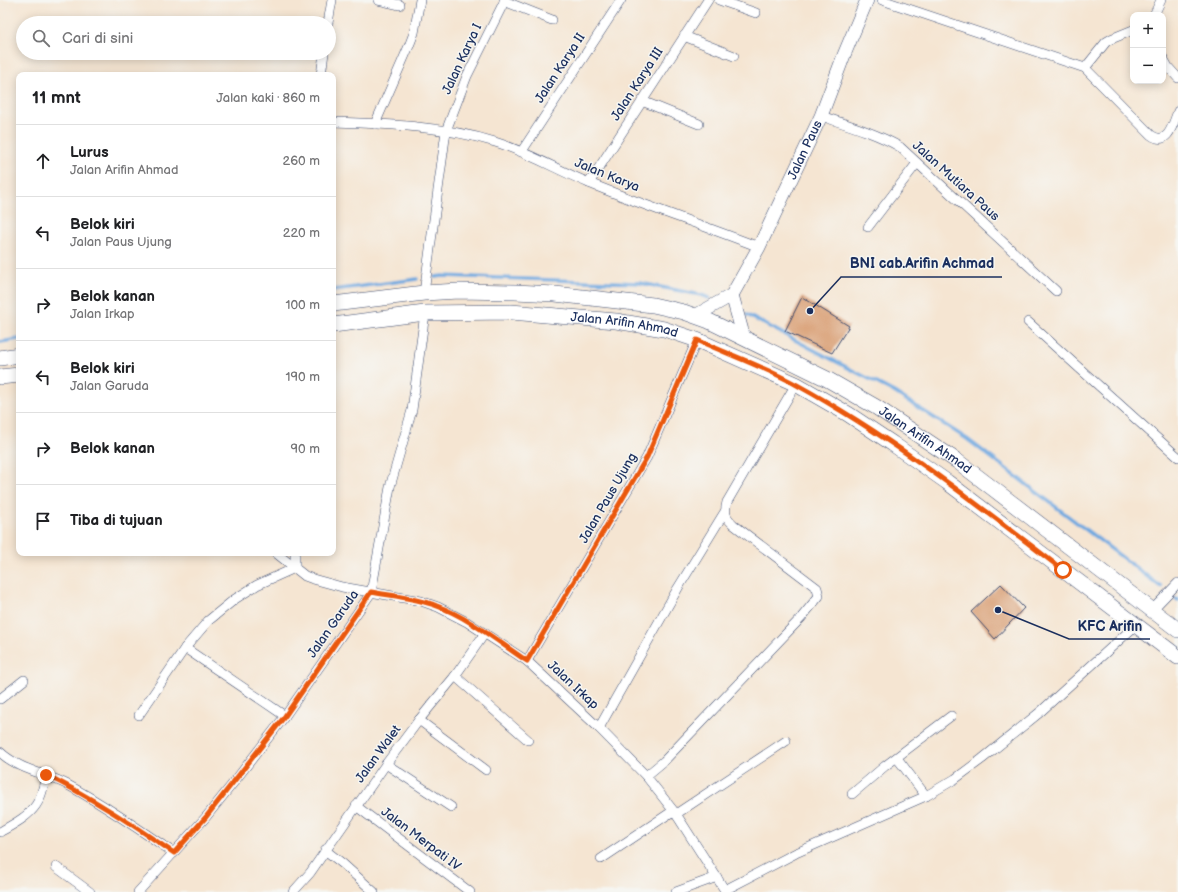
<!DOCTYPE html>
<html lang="id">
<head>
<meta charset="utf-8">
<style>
  :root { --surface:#fff; --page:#f2f2f2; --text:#202124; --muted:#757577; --line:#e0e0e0 }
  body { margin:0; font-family:"Balsamiq Sans",sans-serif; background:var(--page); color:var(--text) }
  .controls { position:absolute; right:12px; top:12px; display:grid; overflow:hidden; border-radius:8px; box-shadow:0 2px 10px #0003 }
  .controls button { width:36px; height:36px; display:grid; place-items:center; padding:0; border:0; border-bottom:1px solid var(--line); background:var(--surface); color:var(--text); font:20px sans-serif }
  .stop { position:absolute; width:12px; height:12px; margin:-9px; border:3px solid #ea580c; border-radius:50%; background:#fff }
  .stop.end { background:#ea580c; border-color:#fff; box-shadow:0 1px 4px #0008 }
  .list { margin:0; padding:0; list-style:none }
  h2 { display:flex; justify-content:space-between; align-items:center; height:52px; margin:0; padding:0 16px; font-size:17px }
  h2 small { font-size:13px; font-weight:400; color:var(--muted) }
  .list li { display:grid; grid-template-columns:26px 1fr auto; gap:12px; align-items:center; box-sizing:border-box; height:72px; padding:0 16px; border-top:1px solid var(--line) }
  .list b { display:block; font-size:15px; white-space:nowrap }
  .list p { margin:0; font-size:13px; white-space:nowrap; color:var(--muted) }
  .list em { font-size:13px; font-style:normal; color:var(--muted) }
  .icon { flex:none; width:22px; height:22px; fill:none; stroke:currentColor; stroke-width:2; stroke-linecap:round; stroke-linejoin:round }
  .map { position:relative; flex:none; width:1178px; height:892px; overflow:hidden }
  .search { position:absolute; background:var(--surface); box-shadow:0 2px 10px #0003; left:16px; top:16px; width:320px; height:44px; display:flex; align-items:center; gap:10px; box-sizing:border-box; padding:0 14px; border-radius:22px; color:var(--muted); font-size:15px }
  .panel { position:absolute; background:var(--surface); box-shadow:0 2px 10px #0003; left:16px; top:72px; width:320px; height:484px; border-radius:8px }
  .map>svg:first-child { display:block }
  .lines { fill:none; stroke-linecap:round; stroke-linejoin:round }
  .stream { stroke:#71a9e0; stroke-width:3.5 }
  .building { fill:#d89b6f }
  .street-casing { stroke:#3c4a6f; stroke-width:10 }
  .secondary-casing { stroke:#3c4a6f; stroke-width:14 }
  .primary-casing { stroke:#3c4a6f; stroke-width:16 }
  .street { stroke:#fff; stroke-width:9 }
  .secondary { stroke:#fff; stroke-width:13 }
  .primary { stroke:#fff; stroke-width:15 }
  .route { stroke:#ea580c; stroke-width:5 }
  .labels { text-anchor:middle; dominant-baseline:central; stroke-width:3; stroke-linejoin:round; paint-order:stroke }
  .street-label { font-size:13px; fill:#1b2f5e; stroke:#f6f6f2 }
  .leader { fill:none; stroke:#1b2f5e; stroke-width:1.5 }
  .callout-dot { fill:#1b2f5e; stroke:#f6f6f2; stroke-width:1.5 }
  .callout-label { font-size:14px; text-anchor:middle; font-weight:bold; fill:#1b2f5e; stroke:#f6f6f2; stroke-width:3; stroke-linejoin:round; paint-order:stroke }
</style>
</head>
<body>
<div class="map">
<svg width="1178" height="892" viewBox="0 0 1178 892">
  <rect width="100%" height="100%" fill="#f6f6f2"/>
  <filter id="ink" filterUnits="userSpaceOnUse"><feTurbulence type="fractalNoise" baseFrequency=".025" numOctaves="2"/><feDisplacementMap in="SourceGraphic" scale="8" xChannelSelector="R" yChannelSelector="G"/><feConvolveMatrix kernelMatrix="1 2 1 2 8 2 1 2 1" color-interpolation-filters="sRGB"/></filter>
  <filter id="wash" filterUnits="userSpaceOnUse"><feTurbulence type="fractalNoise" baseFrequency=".012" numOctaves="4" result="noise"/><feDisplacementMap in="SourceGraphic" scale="16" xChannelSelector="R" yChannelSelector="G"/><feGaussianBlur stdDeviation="0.9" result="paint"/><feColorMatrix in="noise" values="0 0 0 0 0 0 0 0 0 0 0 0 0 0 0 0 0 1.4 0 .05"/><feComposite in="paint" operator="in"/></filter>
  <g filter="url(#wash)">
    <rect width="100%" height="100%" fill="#f5e5d2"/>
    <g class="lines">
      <!-- stream -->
      <g class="stream">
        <path d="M 435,277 L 442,276 L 640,283 L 701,295 L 709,298"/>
        <path d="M 333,290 L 417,279"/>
        <path d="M 747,315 L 894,392 L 967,439 L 1161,587"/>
        <path d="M 0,342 L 19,339"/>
        <path d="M 1176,599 L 1178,600"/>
      </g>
    </g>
    <g id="blocks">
      <!-- building -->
      <g class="building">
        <path d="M 802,297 L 849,326 L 832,353 L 785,331 Z"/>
        <path d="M 1001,584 L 1024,608 L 995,639 L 971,612 Z"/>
      </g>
    </g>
  </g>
  <g filter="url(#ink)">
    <use href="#blocks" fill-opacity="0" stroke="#3c4a6f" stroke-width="1"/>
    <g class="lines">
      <defs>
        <g id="street">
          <path d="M 378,0 L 400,5"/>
          <path d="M 719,0 L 756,13"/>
          <path d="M 882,0 L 1085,68 L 1151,135 C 1168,147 1173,124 1178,111"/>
          <path d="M 504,1 L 552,20"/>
          <path d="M 1154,15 L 1161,0"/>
          <path d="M 328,23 L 332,0"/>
          <path d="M 684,36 L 734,56"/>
          <path d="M 1163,58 L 1168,67 L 1178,78"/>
          <path d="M 1085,68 L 1106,42 L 1111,39 L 1133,30"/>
          <path d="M 321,75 L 324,53"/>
          <path d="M 642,101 L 699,124"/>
          <path d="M 821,116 C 848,125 876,133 900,147 L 1056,291"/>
          <path d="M 333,122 C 387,124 443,126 495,142 C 528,152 557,170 589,183 C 645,206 702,225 759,247"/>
          <path d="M 375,124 L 409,46 L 414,33 L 420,0"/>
          <path d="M 522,151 L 621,0"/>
          <path d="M 589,183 L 708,0"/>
          <path d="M 868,227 L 917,163"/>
          <path d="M 424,293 L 446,131 L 467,76 L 505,0"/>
          <path d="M 1028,322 L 1178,457"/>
          <path d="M 276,553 L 305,576 L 313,579 L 342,587 L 421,601 L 438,607 L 467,622 L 527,661 L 599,728 L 646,776 L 676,814 L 726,892"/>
          <path d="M 1152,610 L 1178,583"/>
          <path d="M 185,648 L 285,716"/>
          <path d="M 527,661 L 647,457 L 697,340"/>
          <path d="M 455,676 L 528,740"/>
          <path d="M 0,699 L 24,680"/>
          <path d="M 139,715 L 185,648 L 208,621 L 235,599 L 257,585 L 295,568 L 295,553"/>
          <path d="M 419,720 L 486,770"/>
          <path d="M 599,728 L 678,588 L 724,513"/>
          <path d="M 0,752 C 18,769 44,773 66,784 C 103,804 139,829 174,853"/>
          <path d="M 897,758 L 926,796"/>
          <path d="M 386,764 L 451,807"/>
          <path d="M 646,776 L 664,761 L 801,618 L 819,596 L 817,588 L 734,525 C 725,517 724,513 727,502 L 796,384"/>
          <path d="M 852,794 L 885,766 L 951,716"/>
          <path d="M 356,806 L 470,892"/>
          <path d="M 676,814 L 786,741"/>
          <path d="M 0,832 C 12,825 28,817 36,805 C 42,797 44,785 46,775"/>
          <path d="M 325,850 L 343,864 L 374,892"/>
          <path d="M 601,859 L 673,811"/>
          <path d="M 56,867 L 90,892"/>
          <path d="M 725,890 L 796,853 L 926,796 L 955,779 L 982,759 L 1039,713 L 1136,625"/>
          <path d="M 138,892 L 206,817 L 234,782 L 285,716 L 371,593 L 390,487 L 412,410 L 425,313"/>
          <path d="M 293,892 L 310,873 L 386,764 L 419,720 L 455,676 L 485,633"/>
          <path d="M 676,892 L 717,877"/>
        </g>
        <g id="secondary">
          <path d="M 732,295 L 744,338"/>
          <path id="s1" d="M 695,316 L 732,295 L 759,247 L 821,116 L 844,55 L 867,0"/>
        </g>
        <g id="primary">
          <path id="s2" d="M 333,304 L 424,293 L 458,291 L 515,292 L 555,294 L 653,305 L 684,312 L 709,321 L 827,379 L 876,407 L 957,461 L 1178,630"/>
          <path id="s3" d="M 333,325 L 425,313 L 511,312 L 616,321 L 664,329 L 697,340 L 796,384 L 848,414 L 893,444 L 947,482 L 1178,657"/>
          <path d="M 0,358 L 19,355"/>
          <path d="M 0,377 L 19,375"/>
        </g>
      </defs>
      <!-- street casing -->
      <use href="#street" class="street-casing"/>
      <!-- secondary casing -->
      <use href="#secondary" class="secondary-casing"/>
      <!-- primary casing -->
      <use href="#primary" class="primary-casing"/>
      <!-- street -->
      <use href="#street" class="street"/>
      <!-- secondary -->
      <use href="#secondary" class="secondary"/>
      <!-- primary -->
      <use href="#primary" class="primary"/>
    </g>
  </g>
  <g class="lines" filter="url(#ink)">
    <!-- route -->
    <path class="route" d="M 46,775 C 91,797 133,825 174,853 L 206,817 L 285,716 L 371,592 C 393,596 416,598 437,606 C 468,617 500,643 527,661 L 647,457 L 697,340 C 730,355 765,367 797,385 C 892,437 977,504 1063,570"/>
  </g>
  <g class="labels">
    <!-- street labels -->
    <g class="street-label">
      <text transform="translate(462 59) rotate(-65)">Jalan Karya I</text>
      <text transform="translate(560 68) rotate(-57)">Jalan Karya II</text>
      <text transform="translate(637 84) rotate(-57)">Jalan Karya III</text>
      <text stroke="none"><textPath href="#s1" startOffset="205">Jalan Paus</textPath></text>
      <text transform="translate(607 175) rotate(22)">Jalan Karya</text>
      <text transform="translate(956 181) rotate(42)">Jalan Mutiara Paus</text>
      <text stroke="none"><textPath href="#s3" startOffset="293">Jalan Arifin Ahmad</textPath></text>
      <text stroke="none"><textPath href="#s2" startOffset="627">Jalan Arifin Ahmad</textPath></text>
      <text transform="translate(608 498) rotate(-60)">Jalan Paus Ujung</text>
      <text transform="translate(333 624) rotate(-55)">Jalan Garuda</text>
      <text transform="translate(573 685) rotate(43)">Jalan Irkap</text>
      <text transform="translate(378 754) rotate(-54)">Jalan Walet</text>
      <text transform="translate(421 839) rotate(37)">Jalan Merpati IV</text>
    </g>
  </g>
  <!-- callouts -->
  <path class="leader" d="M810 311L841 277H1002M998 610L1069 639H1150"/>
  <g class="callout-dot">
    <circle cx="810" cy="311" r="4"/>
    <circle cx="998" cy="610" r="4"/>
  </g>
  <g class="callout-label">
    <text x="922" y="268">BNI cab.Arifin Achmad</text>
    <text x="1110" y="631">KFC Arifin</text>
  </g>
</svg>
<div class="controls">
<button>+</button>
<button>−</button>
</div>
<div class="stop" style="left:1063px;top:570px"></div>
<div class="stop end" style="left:46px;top:775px"></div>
<div class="search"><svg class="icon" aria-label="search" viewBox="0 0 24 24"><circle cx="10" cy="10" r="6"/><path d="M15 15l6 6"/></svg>Cari di sini</div>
<section class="panel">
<h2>11 mnt<small>Jalan kaki · 860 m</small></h2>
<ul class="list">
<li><svg class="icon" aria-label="ahead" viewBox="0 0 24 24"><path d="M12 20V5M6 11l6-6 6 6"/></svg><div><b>Lurus</b><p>Jalan Arifin Ahmad</p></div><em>260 m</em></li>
<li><svg class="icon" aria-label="left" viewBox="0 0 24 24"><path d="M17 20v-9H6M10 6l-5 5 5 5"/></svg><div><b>Belok kiri</b><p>Jalan Paus Ujung</p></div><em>220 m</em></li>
<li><svg class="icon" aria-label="right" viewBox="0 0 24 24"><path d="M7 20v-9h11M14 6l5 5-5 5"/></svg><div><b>Belok kanan</b><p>Jalan Irkap</p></div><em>100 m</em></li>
<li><svg class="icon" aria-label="left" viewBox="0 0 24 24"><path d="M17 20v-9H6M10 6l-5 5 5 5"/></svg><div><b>Belok kiri</b><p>Jalan Garuda</p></div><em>190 m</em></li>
<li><svg class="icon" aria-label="right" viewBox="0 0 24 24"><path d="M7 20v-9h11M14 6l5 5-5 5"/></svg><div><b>Belok kanan</b></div><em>90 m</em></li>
<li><svg class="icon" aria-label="arrive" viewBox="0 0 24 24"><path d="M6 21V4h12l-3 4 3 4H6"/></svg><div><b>Tiba di tujuan</b></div></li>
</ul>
</section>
</div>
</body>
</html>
